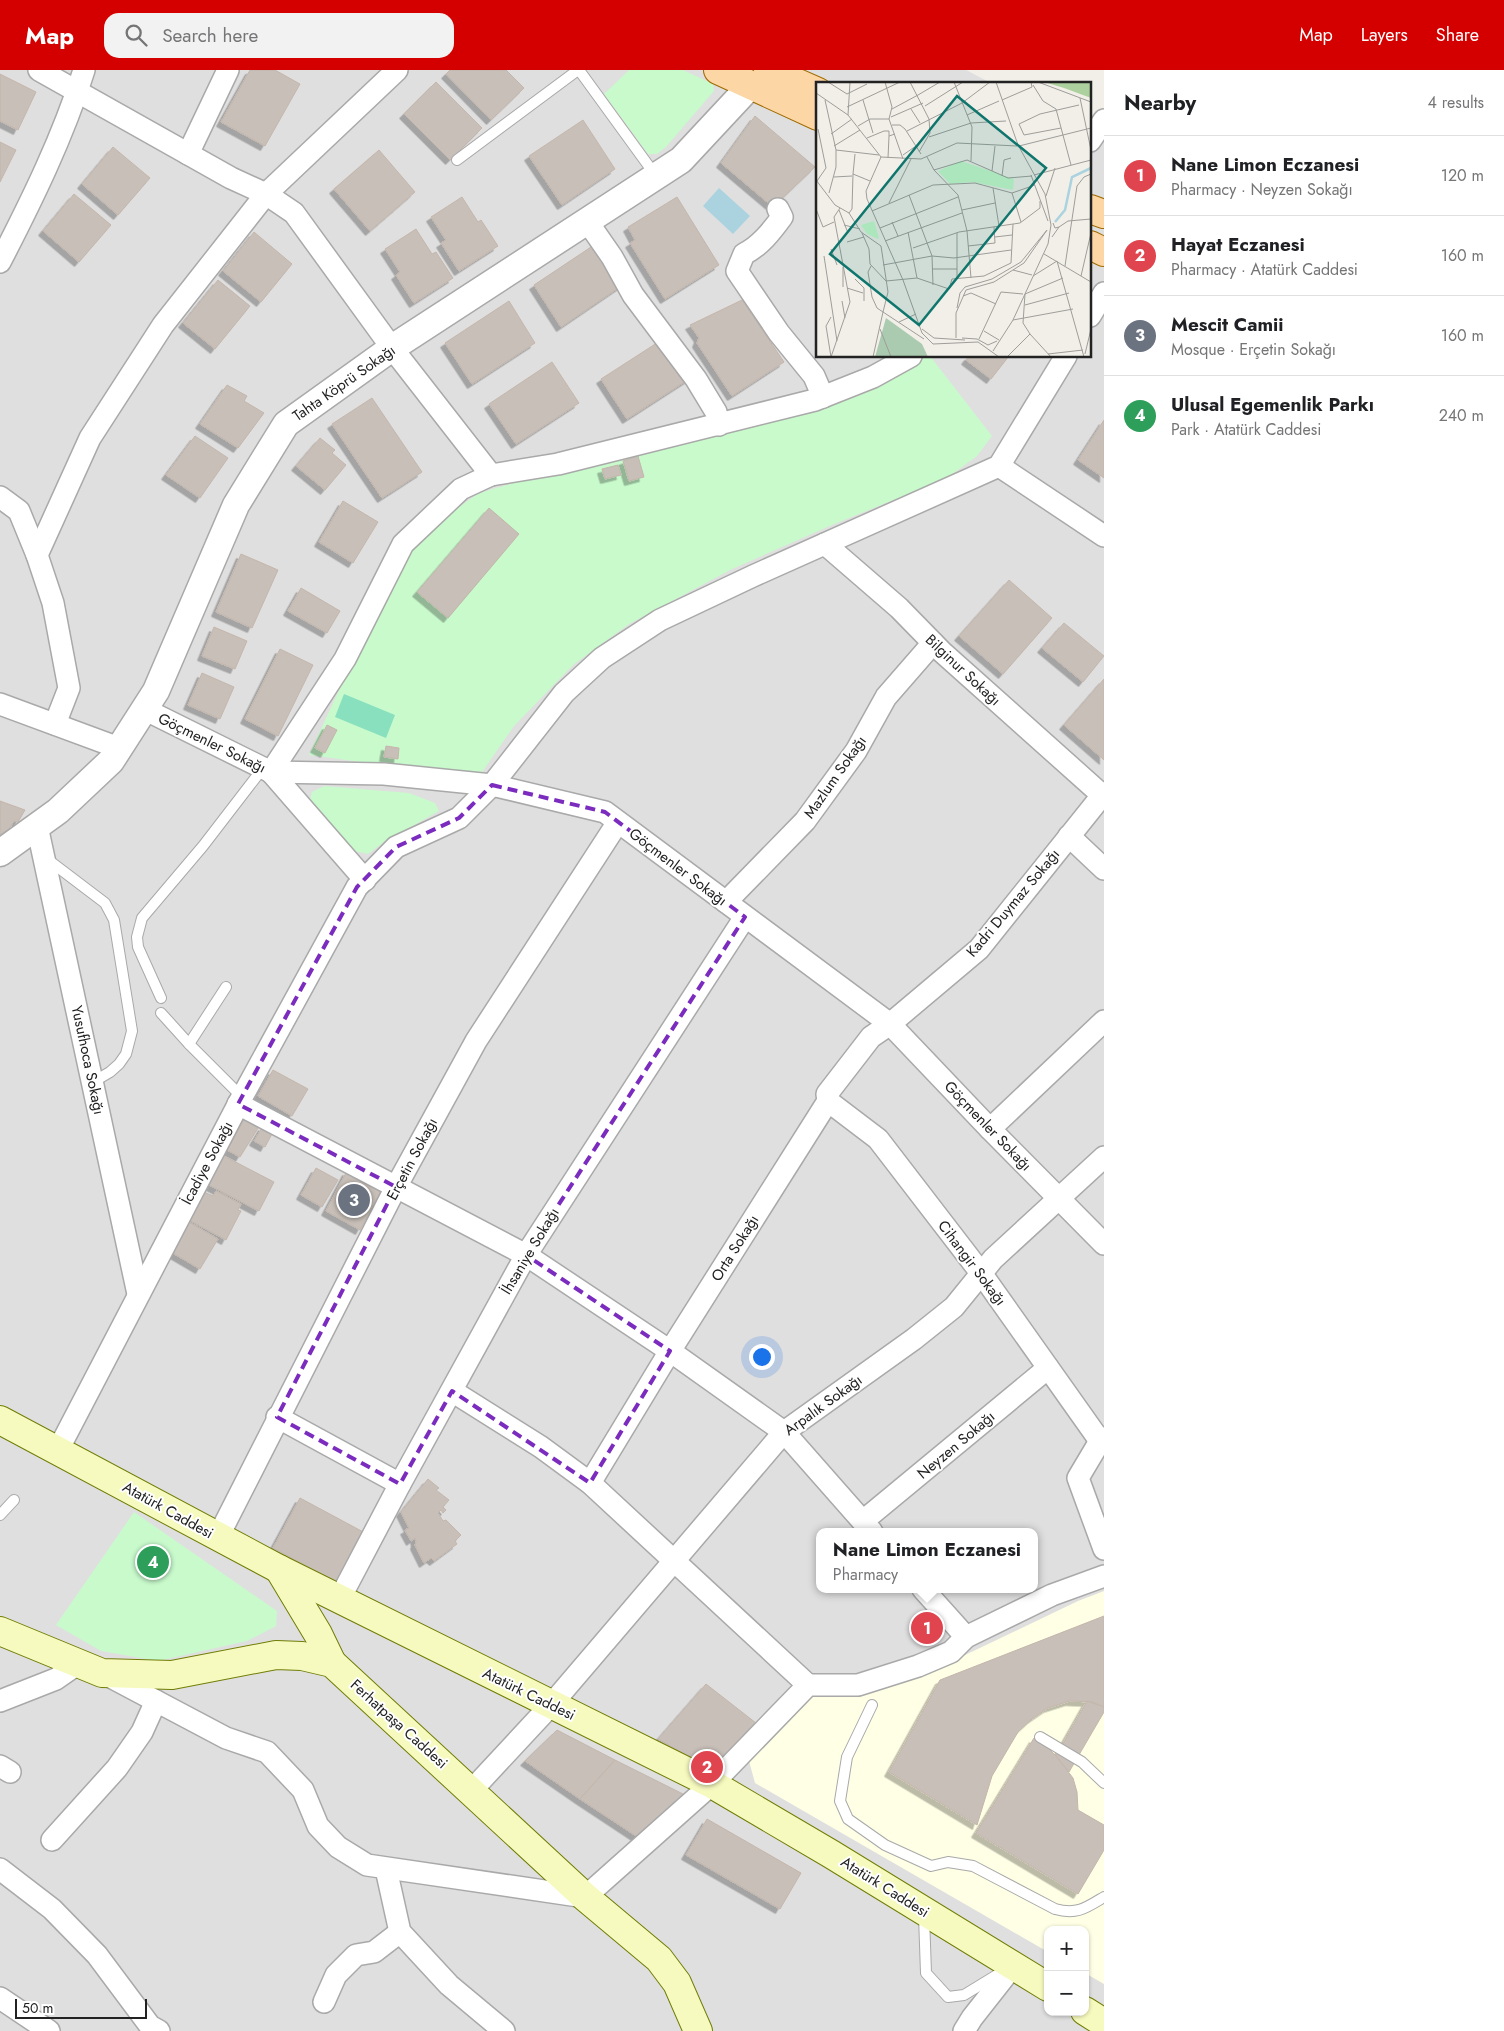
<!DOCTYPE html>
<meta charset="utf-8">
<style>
:root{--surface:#fff;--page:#f2f2f2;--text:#202124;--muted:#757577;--line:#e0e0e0;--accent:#d40000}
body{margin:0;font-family:Jost,sans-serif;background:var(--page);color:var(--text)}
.controls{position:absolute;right:15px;bottom:15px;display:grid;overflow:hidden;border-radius:10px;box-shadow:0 1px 4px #0004}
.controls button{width:45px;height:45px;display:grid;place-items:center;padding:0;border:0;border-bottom:1px solid var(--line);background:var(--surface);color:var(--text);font:25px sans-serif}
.scale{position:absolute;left:15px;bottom:12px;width:132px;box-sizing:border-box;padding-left:5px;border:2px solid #222;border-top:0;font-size:14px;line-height:18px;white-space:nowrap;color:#222;-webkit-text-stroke:4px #fff;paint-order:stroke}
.you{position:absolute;left:761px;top:1286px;width:18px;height:18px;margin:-12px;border:4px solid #fff;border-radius:50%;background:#1a73e8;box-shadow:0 0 0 8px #1a73e833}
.badge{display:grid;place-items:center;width:32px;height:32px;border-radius:50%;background:var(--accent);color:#fff;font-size:16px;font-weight:700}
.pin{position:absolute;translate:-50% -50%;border:2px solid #fff;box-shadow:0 1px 5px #0006}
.popup{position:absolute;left:816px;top:1458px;width:222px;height:65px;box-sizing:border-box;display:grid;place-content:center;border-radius:10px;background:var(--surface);filter:drop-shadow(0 1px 4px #0005);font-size:16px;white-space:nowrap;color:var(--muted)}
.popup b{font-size:19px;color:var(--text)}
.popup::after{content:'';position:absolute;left:50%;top:100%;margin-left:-10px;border:10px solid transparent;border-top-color:var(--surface)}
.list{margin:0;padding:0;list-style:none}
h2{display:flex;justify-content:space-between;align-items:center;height:65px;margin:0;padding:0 20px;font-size:21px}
h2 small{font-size:16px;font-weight:400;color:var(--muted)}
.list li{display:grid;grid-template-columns:32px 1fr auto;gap:15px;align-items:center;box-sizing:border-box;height:80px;padding:0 20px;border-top:1px solid var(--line)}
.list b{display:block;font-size:19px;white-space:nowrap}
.list p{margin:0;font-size:16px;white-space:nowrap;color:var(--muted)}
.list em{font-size:16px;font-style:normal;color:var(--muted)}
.icon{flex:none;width:28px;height:28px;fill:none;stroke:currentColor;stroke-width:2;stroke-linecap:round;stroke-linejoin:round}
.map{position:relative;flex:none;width:1104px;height:1961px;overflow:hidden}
header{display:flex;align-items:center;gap:30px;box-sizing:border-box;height:70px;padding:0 25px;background:var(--accent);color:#fff}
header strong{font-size:24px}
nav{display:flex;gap:28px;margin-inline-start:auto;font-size:18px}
.search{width:350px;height:45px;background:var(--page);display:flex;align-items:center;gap:12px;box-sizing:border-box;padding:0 18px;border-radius:15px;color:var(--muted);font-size:19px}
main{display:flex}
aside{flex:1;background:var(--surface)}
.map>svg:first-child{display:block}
</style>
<header>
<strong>Map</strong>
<div class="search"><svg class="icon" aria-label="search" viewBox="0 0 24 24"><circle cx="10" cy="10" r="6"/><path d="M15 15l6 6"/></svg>Search here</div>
<nav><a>Map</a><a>Layers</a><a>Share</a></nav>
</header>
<main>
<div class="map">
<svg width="1104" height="1961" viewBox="0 0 1104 1961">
<defs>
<filter id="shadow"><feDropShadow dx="-4.5" dy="4.5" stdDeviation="0" flood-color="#0004"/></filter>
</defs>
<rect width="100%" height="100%" fill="#f2efe9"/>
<path fill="#e0dfdf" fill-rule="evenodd" d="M0,0h966l27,14h-175v272h272v-223l14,7v1891h-1104zM820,1462h214v57h-214zM1048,1860h37v82h-37z"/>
<path fill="#ffffe5" d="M1104,1521v393l-19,-11v-43h-37v22l-293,-169 -9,-33 62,-58 132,-25 138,-66z"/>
<g fill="#c8facc">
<path d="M629,0h54l30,14 1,7 -48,56 -9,7h-9l-44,-60z"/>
<path d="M922,286h8l62,80 -15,20 -30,22 -115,47 -100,44 -103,55 -56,41 -59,61 -36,52 -169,-23 31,-67 79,-153 60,-42 407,-118z"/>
<path d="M324,716l85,7 26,10 4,8 -55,31 -16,12 -19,-4 -34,-37 -5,-13 2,-8z"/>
<path d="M134,1442l143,99 -1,15 -29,15 -89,20 -57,-10 -45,-26z"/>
</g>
<path fill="#88e0be" d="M344,624l51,21 -9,23 -51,-21z"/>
<path fill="#aad3df" d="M719,118l31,28 -17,18 -30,-28z"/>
<g fill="#c7bfb8" stroke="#c4b6ab" filter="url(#shadow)">
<path d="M250,0h25l25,14 -35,62 -44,-24z"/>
<path d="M450,0h56l18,18 -33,32 -45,-46z"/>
<path d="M0,4l36,18 -18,38 -18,-9z"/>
<path d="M436,12l46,46 -32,32 -46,-46z"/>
<path d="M755,46l60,51 -42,40 -52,-44z"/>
<path d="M583,50l32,49 -53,36 -33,-49z"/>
<path d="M0,72l16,8 -16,32z"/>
<path d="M113,77l37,31 -32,37 -36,-31z"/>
<path d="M379,80l36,42 -45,39 -36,-42z"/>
<path d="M74,124l37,31 -32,37 -36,-31z"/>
<path d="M462,127l16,25 3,-2 17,26 -39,25 -18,-28 5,-3 -15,-23z"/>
<path d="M677,127l42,68 -54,34 -35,-56 5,-3 -7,-13z"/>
<path d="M416,159l16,25 4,-2 17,26 -39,25 -18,-28 4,-3 -15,-23z"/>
<path d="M254,162l38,32 -31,38 -38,-31z"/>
<path d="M597,173l27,41 -63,43 -27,-42z"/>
<path d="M218,210l32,26 -35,43 -32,-26z"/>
<path d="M742,230l42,62 -52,34 -35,-53 2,-5 -9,-13z"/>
<path d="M509,231l26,42 -63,41 -27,-41z"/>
<path d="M663,269l26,40 -62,40 -26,-40z"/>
<path d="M969,286h40l-18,23 -25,-19z"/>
<path d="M552,292l27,41 -63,41 -27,-40z"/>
<path d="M227,315l20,11 -3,5 20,12 -26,35 -38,-24z"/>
<path d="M372,328l50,74 -40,26 -50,-74z"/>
<path d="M1104,350v58l-26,-18z"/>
<path d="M195,366l33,22 -28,40 -34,-23z"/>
<path d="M320,368l15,12 -3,3 14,12 -21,25 -29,-24z"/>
<path d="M638,386l6,21 -15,4 -6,-20z"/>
<path d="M618,395l3,10 -16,4 -3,-10z"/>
<path d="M343,431l35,21 -25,41 -34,-21z"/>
<path d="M489,438l30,26 -71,84 -31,-26z"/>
<path d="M241,484l37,16 -26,58 -36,-16z"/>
<path d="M1009,510l43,38 -49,56 -44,-38z"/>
<path d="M301,518l39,23 -13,22 -39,-22z"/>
<path d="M1064,553l40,33 -21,26 -41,-34z"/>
<path d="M214,557l33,14 -12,28 -33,-13z"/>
<path d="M280,579l33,16 -35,71 -33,-17z"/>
<path d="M202,603l32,14 -14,32 -32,-14z"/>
<path d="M1104,609v81l-40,-35z"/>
<path d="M327,655l10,5 -12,23 -10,-5z"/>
<path d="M386,676l13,2 -1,11 -14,-2z"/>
<path d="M0,731l25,9 -7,12 -4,-1 -5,8 -9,6z"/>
<path d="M273,1000l35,19 -16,27 -34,-20z"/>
<path d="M246,1046l14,9 -20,32 -13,-7z"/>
<path d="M263,1056l10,6 -8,15 -11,-6z"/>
<path d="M222,1085l52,27 -15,29 -52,-27z"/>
<path d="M316,1098l22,12 -16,27 -21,-12z"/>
<path d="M347,1101l35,18 -22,41 -34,-19z"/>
<path d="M216,1121l25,13 -3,6 3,1 -15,29 -37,-20 15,-28 9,4z"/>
<path d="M189,1152l29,17 -18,30 -29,-17z"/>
<path d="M428,1409l11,9 -3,2 13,10 -6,7 3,3 -3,3 -2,-3 -3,3 5,8 3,-1 15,15 -6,6 2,3 -23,17 -3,-3 -7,5 -9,-18 1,-3 -1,-4 -4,3 -6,-11 4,-2 -8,-16z"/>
<path d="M300,1428l67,36 -27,50 -67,-36z"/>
<path d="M1104,1546v91l-12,-5 -22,-1 -22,7 -16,11 -14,13 -26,44 -15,49 -88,-53 51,-92z"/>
<path d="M706,1614l50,39 -43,47 -55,-31z"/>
<path d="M1087,1631l17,6v5l-35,60 -13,-16z"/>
<path d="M557,1660l58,30 -35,39 -55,-38z"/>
<path d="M1034,1668l12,8 10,10 17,22 4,14 1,18 26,15v25l-26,44 -102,-61z"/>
<path d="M615,1690l70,35 -46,43 -59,-39z"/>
<path d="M707,1749l94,54 -21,36 -94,-54z"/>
</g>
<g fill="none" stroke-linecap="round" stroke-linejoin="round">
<g stroke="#a9a9a9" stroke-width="12">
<g id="service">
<path d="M579,0l77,106"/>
<path d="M457,90l121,-90"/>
<path d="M47,789l58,44 9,17 18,111 -6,23 -7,10 -9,8 -17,10"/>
<path d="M161,928l-23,-51 -1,-10 5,-19 61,-72 60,-78"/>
<path d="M161,943l28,31 53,53"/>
<path d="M189,974l37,-57"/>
<path d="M0,1445l14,-15"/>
<path d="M872,1635l-25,52 -7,44 8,18 37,26 46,21 17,-4 25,4 82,43c22,6 31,-1 49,-12"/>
<path d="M1040,1667l42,25 22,21"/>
<path d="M924,1846l2,57 22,24 16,-2 36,-22"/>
</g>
</g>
<g stroke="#a9a9a9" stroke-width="24">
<g id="minor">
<path d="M39,0l192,108 35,16 28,19 98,135 99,127"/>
<path d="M1090,71l14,-21"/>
<path d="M188,84l40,-84"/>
<path d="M778,139l4,8c-11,15 -22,29 -38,37l-7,17 42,62 35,43 9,21"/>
<path d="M587,151l25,36 21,38 63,84 20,33 3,13"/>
<path d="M0,192c32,-62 63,-125 84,-192"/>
<path d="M1090,246l14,-23"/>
<path d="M999,396l105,70"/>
<path d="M0,427l19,14 18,44 16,48 16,85 -14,36"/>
<path d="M825,474l74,64 43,44 160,143"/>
<path d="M37,485l53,-117 73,-113 103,-131 131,-124"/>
<path d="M0,634l119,44"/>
<path d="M144,639l127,63 113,2 108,11 113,27 285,212 100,105 114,115"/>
<path d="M271,702l74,-113 58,-115 58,-55 30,-14 67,-11 257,-64 58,-23 38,-21"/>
<path d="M271,702l94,108"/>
<path d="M37,756l101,468"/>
<path d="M1069,766l35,33"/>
<path d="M726,832l79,-81 51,-70 30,-54 47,-54"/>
<path d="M828,1031l50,38 103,134 119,168"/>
<path d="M238,1034l288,151 144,96 114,81 88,100"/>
<path d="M990,1059l114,-108"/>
<path d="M452,1321l89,56 49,36 218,202"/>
<path d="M277,1347l123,67"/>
<path d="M1104,1368l-4,3 -22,37 26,71"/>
<path d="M58,1380l184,-353 115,-210 39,-40 63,-29 33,-33 72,-92 38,-35 58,-38 93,-44 246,-110 67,-110"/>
<path d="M590,1413l80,-132 158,-250 -1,-7 44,-57 19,-13 89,-75 125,-156"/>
<path d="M863,1451l185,-153"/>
<path d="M218,1467l178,-350 80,-146 142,-219"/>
<path d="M923,1519l43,48"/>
<path d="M339,1530l61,-116 126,-229 219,-338"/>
<path d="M105,1604l121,64 41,14 36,38 15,36 20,21 29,18 218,32 127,-113 96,-99h50l60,-19 33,-14 15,-15 86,-42 52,-19"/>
<path d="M0,1631l56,-22 23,-16"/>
<path d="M0,1696l10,6"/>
<path d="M471,1721l80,-86 233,-273 130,-93 40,-32 39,-48 111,-102"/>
<path d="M52,1770l65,-72 25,-36 14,-31"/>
<path d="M0,1799l52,40 45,46 53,71 9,5"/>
<path d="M386,1799l14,63 49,53 55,46"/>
<path d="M0,1928l49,33"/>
<path d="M324,1932l12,-27 20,-20 18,-3 26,-20"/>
<path d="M964,1961l8,-13 41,-52"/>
</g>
</g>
<g stroke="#a9a9a9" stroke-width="29">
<path id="tertiary" d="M0,783l58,-42 53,-50 45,-70 80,-186 50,-81 106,-76 289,-188 69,-74"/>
</g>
<g stroke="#707d05" stroke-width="30">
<g id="secondary">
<path d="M0,1350l279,149 433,215 119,70 217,133"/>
<path d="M279,1499l39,65 14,29"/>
<path d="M0,1561l102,42 70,2 104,-20 26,1 30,7 253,234 74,62 18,24 21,48"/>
<path d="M1085,1941l19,12"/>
</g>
</g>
<g stroke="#a06b00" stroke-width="30">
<g id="primary">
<path d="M718,0l100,46"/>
<path d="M768,0l50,22"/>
<path d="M1090,139l14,5"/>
<path d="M1090,175l14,7"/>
</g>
</g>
<use href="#service" stroke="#fff" stroke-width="10"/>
<use href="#minor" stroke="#fff" stroke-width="21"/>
<use href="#tertiary" stroke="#fff" stroke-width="26"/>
<use href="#secondary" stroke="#f7fabf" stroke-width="28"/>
<use href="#primary" stroke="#fcd6a4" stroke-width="28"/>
</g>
<path fill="none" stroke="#7b2cbf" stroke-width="4" stroke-dasharray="10 6" stroke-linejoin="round" d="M492,715l113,27 140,105 -219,338 144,96 -80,132 -138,-92 -52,93 -123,-67 119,-230 -158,-83 119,-217 39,-40 63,-29z"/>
<g text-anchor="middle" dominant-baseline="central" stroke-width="4" stroke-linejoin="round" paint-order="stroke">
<g font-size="15" fill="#222" stroke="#fff">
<text transform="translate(344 313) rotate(-35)">Tahta Köprü Sokağı</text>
<text transform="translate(963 600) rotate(43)">Bilginur Sokağı</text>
<text transform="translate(212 673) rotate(26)">Göçmenler Sokağı</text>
<text transform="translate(835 707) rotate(-55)">Mazlum Sokağı</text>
<text transform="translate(678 797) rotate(37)">Göçmenler Sokağı</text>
<text transform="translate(1013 833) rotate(-50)">Kadri Duymaz Sokağı</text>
<text transform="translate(88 990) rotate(78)">Yusufhoca Sokağı</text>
<text transform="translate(988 1056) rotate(46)">Göçmenler Sokağı</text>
<text transform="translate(412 1089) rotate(-62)">Erçetin Sokağı</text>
<text transform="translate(207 1093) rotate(-62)">İcadiye Sokağı</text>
<text transform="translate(735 1178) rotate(-58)">Orta Sokağı</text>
<text transform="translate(530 1181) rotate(-59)">İhsaniye Sokağı</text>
<text transform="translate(972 1193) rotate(53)">Cihangir Sokağı</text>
<text transform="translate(823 1335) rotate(-36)">Arpalık Sokağı</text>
<text transform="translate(956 1375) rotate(-40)">Neyzen Sokağı</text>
<text transform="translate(168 1440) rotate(29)">Atatürk Caddesi</text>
<text transform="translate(529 1624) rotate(26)">Atatürk Caddesi</text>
<text transform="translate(399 1654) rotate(42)">Ferhatpaşa Caddesi</text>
<text transform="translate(885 1817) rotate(32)">Atatürk Caddesi</text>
</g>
</g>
<g transform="translate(816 12)">
<rect width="275" height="275" fill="#f2efe9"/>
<path d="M228,0h47v16l-27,-10z" fill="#add19e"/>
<path d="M70,236l36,26 6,13h-53z" fill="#aacbaf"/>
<path d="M145,79l53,18 -1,11 -41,-8 -22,2 -12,-13zM58,139l5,17 -1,1 -11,-5 -6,-9z" fill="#c8facc"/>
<path fill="none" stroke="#aad3df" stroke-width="2.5" d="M239,140l10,-12 7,-33 19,-9"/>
<path fill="none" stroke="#9f9d99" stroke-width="1" d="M12,0l19,12 20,-10M34,0l-2,33 33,42 -15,34 1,8 36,81 19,53 11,11 45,-2 21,15M69,0l7,25 -3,12 14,40M94,0l19,37 1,14 -11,19M138,0l18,45 -1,34M222,0l53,20M217,3l10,16 13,8 15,56M0,11l32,22M102,13l22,-13M264,16l11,52M9,18l11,50v17l-7,26M47,18l10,33M186,18l30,-13 -1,-5M109,24l38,-24M31,25l53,-25M76,27l26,-14M95,27l9,14M151,33l32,-14M75,35l32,-14M76,43h8l5,4 16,25M42,44l12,-7h19M245,46l-37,7 -5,-11 21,-10 39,-9M91,49l55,-28 28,-21M15,52l21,-15M113,55l42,-14 35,-2M51,56l17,-7h5v5M18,64l26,-16M203,64l72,-18M20,68l43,5M87,73l13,-9M65,75l40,2 36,-16 60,3M111,75l7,13 24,25 9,36 4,47M72,76l1,-22 6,-2M118,88l33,-10 41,18 24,-2M176,89l3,-25M37,92l2,-20M215,93l17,46M218,93l57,-15M186,94l2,-16 7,-2M18,95l18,-1M0,98l19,25 14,8 12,19 20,14 7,46 -5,20 41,27M1,99l9,-13 -8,-39M177,106l6,38M196,111l9,29M93,113l23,61 1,29M230,114l9,-28M73,121l22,-44M0,127l7,18 11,-5M23,128l9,23M146,128l33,-7M56,129l61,-26 42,-2 37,10 23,-8M33,131l3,-4 1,-35 17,7M76,140l6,14M28,143l16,4M243,145l9,-6 23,-2M64,146l78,-31M92,150l9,46M46,151l7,16 1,15 16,17 31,-3 32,11 3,-10 32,-3 27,-13 2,-39M179,155l17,-2M236,155l7,-10 -4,1 -2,-5M69,159l77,-28M31,160l17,-5M152,164l27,-3 -1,-16M97,166l46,-16 61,-9 20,-15v-7M15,167l6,16M228,172l47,28M8,174l13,85M67,183l49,-9 22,2 57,-8M55,184l-3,6 4,25 5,11 6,4M249,184l12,-80 7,-9 7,-3M27,185v20M116,187h25M197,188l19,5M217,194l24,-15 27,96M265,194l10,-43M141,196v-45M39,197l9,9v13M31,206l16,5M147,214l8,-3 25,11M26,219l3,17M209,223l44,-12M15,235l-5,9 5,31M197,238l60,-11M83,240l17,-8M64,247l11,28M106,247l12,9 31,2M168,249l15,9M214,252l-7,-11 2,-29 38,-16M140,256v-25l10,-23 28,-8 30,-19 23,-33 -26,32 -29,17 -27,8 -5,6 -3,15M146,256l15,1 11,6 9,-4M163,257l22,-47 22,2M177,269l20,-31 35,-76 3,-19 -6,-31 -27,-49 -22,-63M232,272l35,-4M269,272l6,-25M15,275l19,-55 -16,-85 6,-9M57,275l10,-45M191,275l23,-23 21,23"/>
<path fill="#0f766e" fill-opacity="0.15" stroke="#0f766e" stroke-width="2.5" d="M141,14l89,72 -127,157 -89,-71z"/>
<rect width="275" height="275" fill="none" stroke="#222" stroke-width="2.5"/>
</g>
</svg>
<div class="controls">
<button>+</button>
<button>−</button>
</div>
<div class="scale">50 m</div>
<div class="you"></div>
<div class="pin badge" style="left:927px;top:1558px;background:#e0444e">1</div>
<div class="popup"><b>Nane Limon Eczanesi</b>Pharmacy</div>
<div class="pin badge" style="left:707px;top:1697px;background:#e0444e">2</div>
<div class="pin badge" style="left:354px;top:1130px;background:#6b7280">3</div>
<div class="pin badge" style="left:153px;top:1492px;background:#2e9e5b">4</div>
</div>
<aside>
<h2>Nearby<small>4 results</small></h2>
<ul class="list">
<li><span class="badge" style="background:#e0444e">1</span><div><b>Nane Limon Eczanesi</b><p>Pharmacy · Neyzen Sokağı</p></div><em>120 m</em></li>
<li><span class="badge" style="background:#e0444e">2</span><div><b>Hayat Eczanesi</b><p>Pharmacy · Atatürk Caddesi</p></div><em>160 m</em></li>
<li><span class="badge" style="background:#6b7280">3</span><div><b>Mescit Camii</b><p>Mosque · Erçetin Sokağı</p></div><em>160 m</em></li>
<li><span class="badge" style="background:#2e9e5b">4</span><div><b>Ulusal Egemenlik Parkı</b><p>Park · Atatürk Caddesi</p></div><em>240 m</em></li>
</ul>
</aside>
</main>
